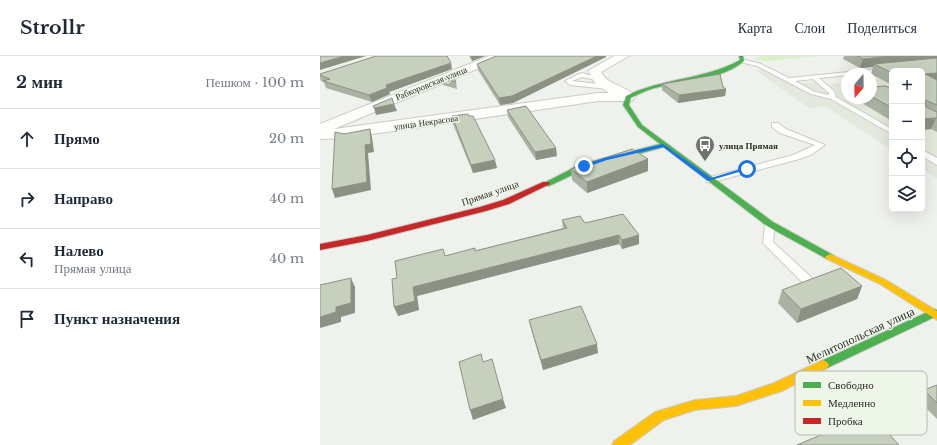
<!DOCTYPE html>
<html lang="ru">
<meta charset="utf-8">
<style>
:root{--surface:#fff;--page:#f6f6f7;--text:#1f2937;--muted:#747a83;--line:#e0e1e3}
body{margin:0;font-family:"Libre Baskerville",serif;background:var(--page);color:var(--text)}
.controls{position:absolute;right:12px;top:12px;display:grid;overflow:hidden;border-radius:6px;box-shadow:0 4px 16px #0002}
.controls button{width:36px;height:36px;display:grid;place-items:center;padding:0;border:0;border-bottom:1px solid var(--line);background:var(--surface);color:var(--text);font:20px sans-serif}
.compass{position:absolute;left:521px;top:12px;width:36px;height:36px;border-radius:50%;background:var(--surface);box-shadow:0 4px 16px #0002;rotate:200deg}
.stop{position:absolute;width:12px;height:12px;margin:-9px;border:3px solid #1a73e8;border-radius:50%;background:#fff}
.stop.end{background:#1a73e8;border-color:#fff;box-shadow:0 1px 4px #0008}
.list{margin:0;padding:0;list-style:none}
h2{display:flex;justify-content:space-between;align-items:center;height:52px;margin:0;padding:0 16px;font-size:17px}
h2 small{font-size:13px;font-weight:400;color:var(--muted)}
.list li{display:grid;grid-template-columns:26px 1fr auto;gap:12px;align-items:center;box-sizing:border-box;height:60px;padding:0 16px;border-top:1px solid var(--line)}
.list b{display:block;font-size:15px;white-space:nowrap}
.list p{margin:0;font-size:13px;white-space:nowrap;color:var(--muted)}
.list em{font-size:13px;font-style:normal;color:var(--muted)}
.icon{flex:none;width:22px;height:22px;fill:none;stroke:currentColor;stroke-width:2;stroke-linecap:round;stroke-linejoin:round}
.map{position:relative;flex:none;width:617px;height:389px;overflow:hidden}
header{display:flex;align-items:center;gap:24px;box-sizing:border-box;height:56px;padding:0 20px;background:var(--surface);border-bottom:1px solid var(--line)}
header strong{font-size:19px}
nav{display:flex;gap:22px;margin-inline-start:auto;font-size:14px}
main{display:flex}
aside{flex:1;background:var(--surface)}
.map>svg:first-child{display:block}
</style>
<header>
<strong>Strollr</strong>
<nav><a>Карта</a><a>Слои</a><a>Поделиться</a></nav>
</header>
<main>
<aside>
<h2>2 мин<small>Пешком · 100 m</small></h2>
<ul class="list">
<li><svg class="icon" aria-label="ahead" viewBox="0 0 24 24"><path d="M12 20V5M6 11l6-6 6 6"/></svg><div><b>Прямо</b></div><em>20 m</em></li>
<li><svg class="icon" aria-label="right" viewBox="0 0 24 24"><path d="M7 20v-9h11M14 6l5 5-5 5"/></svg><div><b>Направо</b></div><em>40 m</em></li>
<li><svg class="icon" aria-label="left" viewBox="0 0 24 24"><path d="M17 20v-9H6M10 6l-5 5 5 5"/></svg><div><b>Налево</b><p>Прямая улица</p></div><em>40 m</em></li>
<li><svg class="icon" aria-label="arrive" viewBox="0 0 24 24"><path d="M6 21V4h12l-3 4 3 4H6"/></svg><div><b>Пункт назначения</b></div></li>
</ul>
</aside>
<div class="map">
<svg width="617" height="389" viewBox="0 0 617 389">
<rect width="100%" height="100%" fill="#eff2ec"/>
<g fill="#e3eadd">
<path d="M450,12l29,16 20,-3 6,4 22,-3v16h24v-18l21,-2v72l-68,-44 -15,2 -54,-38z"/>
<path d="M617,17v106l-15,-10v-94z"/>
</g>
<path fill="#dbefc9" d="M441,0h59l-54,5 -10,-1v-2z"/>
<g fill="none" stroke-linecap="round" stroke-linejoin="round">
<g stroke="#caccc7" stroke-width="2">
<g id="lane">
<path d="M422,3l19,5 28,14 100,-10 1,1 -3,2 -68,7 15,13 2,6 56,32v5l-61,-35 -20,-5 -54,-28 -17,-4v-2zM493,23l16,14v2l-14,-3 -20,-11z"/>
<path d="M261,17l18,5 -3,2 -14,-3 -10,4 35,4 3,2 -3,2 -37,-4 -5,-4z"/>
<path d="M551,28l21,10v5l-21,-10z"/>
<path d="M452,67h6l8,6 39,16 -14,10 -12,4 -86,23h-6v-4l86,-23 22,-10 -35,-12 -8,-6z"/>
<path d="M602,94l15,8v7l-15,-9z"/>
<path d="M450,165l5,3 -2,18 37,34 2,3 -2,3h-8l-39,-39 2,-19z"/>
</g>
</g>
<g stroke="#caccc7" stroke-width="2">
<path id="street" d="M169,0h16l-2,2 -169,71 264,-36h11l-14,-10 -7,-12 26,-15h15l-28,16c7,14 26,13 34,25l-2,3 -5,1h-30l-253,37 -25,1v-15z"/>
</g>
<g stroke="#caccc7" stroke-width="2">
<g id="fast">
<path d="M419,0h4l1,5c-22,19 -57,19 -85,26 -10,2 -19,6 -28,11l-2,7 13,20 131,97 60,33 2,2 -2,2h-6l-60,-33 -103,-79 -77,21 -38,18h-6l-1,-2 39,-20 79,-20 -22,-17 -15,-22 3,-9c36,-18 78,-16 114,-36z"/>
<path d="M614,253l3,1v6l-110,52 -4,2 -4,-2 -2,-3 2,-3z"/>
</g>
</g>
<g stroke="#caccc7" stroke-width="2">
<g id="slow">
<path d="M510,198l56,26 51,31v9l-57,-36 -53,-25 -2,-2z"/>
<path d="M503,304l4,2 2,3 -2,3 -45,23 -46,15 -41,4 -31,10 -34,25h-18l2,-4 41,-29 40,-12 41,-4 38,-13z"/>
</g>
</g>
<g stroke="#caccc7" stroke-width="2">
<path id="jam" d="M223,126h6l1,2 -41,20 -23,7 -119,30 -47,9v-6l47,-9 113,-28 23,-7z"/>
</g>
<use href="#lane" fill="#fdfdfc" fill-rule="evenodd"/>
<use href="#street" fill="#fdfdfc" fill-rule="evenodd"/>
<use href="#fast" fill="#4caf50" fill-rule="evenodd"/>
<use href="#slow" fill="#ffc107" fill-rule="evenodd"/>
<use href="#jam" fill="#c62828" fill-rule="evenodd"/>
</g>
<g fill="#aab3a3">
<path d="M149,0h16l-13,5z"/>
<path d="M524,0h93v76l-6,-3 -9,1v-59h-30v14l-21,-11 2,-7 -13,1 -17,-9z"/>
<path d="M286,1l-93,46 -13,2 -22,-35 -1,-6z"/>
<path d="M132,13l-63,23 1,2 -18,8 -46,-14 -2,-6 -3,-1 -1,-3v-4z"/>
<path d="M122,22l14,4 1,7 -14,-4z"/>
<path d="M342,28l64,5 -1,7 -47,7 -16,-13z"/>
<path d="M551,31l21,1v33l-37,-22 1,-1h15z"/>
<path d="M187,54l50,46 -21,4 -28,-43z"/>
<path d="M132,60h17l28,52 -24,5 -20,-49z"/>
<path d="M328,103v12l-61,22 -15,-13 -1,-11z"/>
<path d="M242,164l23,3 54,12v9l-17,5 -3,-5 -202,52 2,14 -21,6 -1,-38 48,-22 30,-5 88,-23z"/>
<path d="M542,230l-5,13 -60,24 -19,-20 4,-13z"/>
<path d="M209,264l69,33 -55,17 -12,-41z"/>
<path d="M617,329v34l-19,-19 6,-10z"/>
<path d="M510,330l32,6 -3,5 -19,7 -12,-13z"/>
</g>
<g fill="#8b9284">
<path d="M24,0h22l-46,14v-7z"/>
<path d="M151,0h14l-13,5z"/>
<path d="M277,0h9v1l-93,46 -13,2 -1,-7z"/>
<path d="M571,0h46v4l-63,4 -1,3 -13,1 3,-9z"/>
<path d="M131,7l1,6 -63,23 1,2 -18,8 -3,-7 17,-10z"/>
<path d="M617,17v10l-12,-9z"/>
<path d="M406,33l-1,7 -47,7 1,-8z"/>
<path d="M74,48l3,7 -21,4 -2,-7z"/>
<path d="M616,62l-5,11 -9,1v-11z"/>
<path d="M50,73l2,8 2,15 -6,1 3,37 -36,8 -3,-9z"/>
<path d="M236,92l1,8 -21,4 -1,-8z"/>
<path d="M328,103v12l-61,22v-11z"/>
<path d="M175,104l2,8 -24,5 -2,-8z"/>
<path d="M299,179v9l-202,52 2,14 -21,6 -4,-9 19,-20z"/>
<path d="M319,179v9l-17,5v-9z"/>
<path d="M31,222l4,9v26l-14,4v5l-21,6v-11z"/>
<path d="M542,230l-5,13 -60,24 4,-14z"/>
<path d="M277,288l1,9 -55,17 -2,-10z"/>
<path d="M542,336l-3,5 -19,7 2,-5z"/>
<path d="M183,343l3,9 -33,12 -3,-10z"/>
</g>
<g fill="#c6d0bd" stroke="#8b9284">
<path d="M0,0h24l-24,7z"/>
<path d="M56,0h71l4,7 -65,22 1,3 -18,7 -46,-14 7,-2 -10,-4v-1z"/>
<path d="M176,0h101l-85,40 -13,2 -22,-34z"/>
<path d="M537,0h34l-28,3z"/>
<path d="M617,2v15l-12,1 12,6v25l-12,-5 1,7 11,5v6h-1l-14,1v-48h-30v2l-18,-9z"/>
<path d="M132,18l4,8 -14,-4z"/>
<path d="M400,18l3,13 3,2 -47,6 -17,-11z"/>
<path d="M565,30l7,2v20l-21,-12v-9z"/>
<path d="M72,42l2,6 -20,4 -1,-2z"/>
<path d="M206,50l30,42 -21,4 -28,-42z"/>
<path d="M148,58l1,2h4l22,44 -24,5 -19,-49z"/>
<path d="M50,73l1,15 -6,1 2,37 -35,7 3,-57 9,2z"/>
<path d="M312,93l16,10 -61,23 -16,-13z"/>
<path d="M303,158l16,21 -17,5 -3,-5 -206,52 2,14 -21,6 -2,-28 5,-1 -2,-17 48,-12 2,7 30,-8v3l92,-23 -5,-8 18,-4 5,7z"/>
<path d="M521,212l21,18 -61,23 -19,-19z"/>
<path d="M31,222v25l-15,4v5l-16,5v-32z"/>
<path d="M261,250l16,38 -56,16 -12,-40z"/>
<path d="M161,298l2,8 9,-3 11,40 -33,11 -11,-48z"/>
<path d="M617,329v18l-13,-13z"/>
<path d="M551,358l28,31h-102z"/>
</g>
<path fill="#1a73e8" d="M343,88l48,34 36,-11 2,2 -41,12 -45,-34 -56,13 -23,8 -3,-2 23,-8z"/>
<defs>
<g id="bus-pin" transform="scale(1)"><path d="M0 17L-7.5 6A9.5 9.5 0 1 1 7.5 6Z" fill="#70736e" stroke="#eef5e9"/><path d="M-5-6H5V4H4V6H2V4H-2V6H-4V4H-5ZM-3.5-4V0h7V-4ZM-3.5 1.2v1.5H-2V1.2ZM2 1.2v1.5H3.5V1.2Z" fill="#fff"/></g>
</defs>
<g fill-rule="evenodd">
<use href="#bus-pin" x="385" y="89"/>
</g>
<g text-anchor="middle" dominant-baseline="central" stroke-width="3" stroke-linejoin="round" paint-order="stroke">
<g font-size="9" fill="#2c2f2a" stroke="#eef5e9">
<text transform="translate(111 27) rotate(-22)">Рабкоровская улица</text>
<text transform="translate(106 66) rotate(-8)">улица Некрасова</text>
</g>
<g font-size="9" font-weight="bold" fill="#2c2f2a" stroke="#eef5e9" text-anchor="start">
<text x="399" y="89">улица Прямая</text>
</g>
<g font-size="10" fill="#2c2f2a" stroke="#eef5e9">
<text transform="translate(170 137) rotate(-19)">Прямая улица</text>
</g>
<g font-size="12" fill="#2c2f2a" stroke="#eef5e9">
<text transform="translate(540 279) rotate(-25)">Мелитопольская улица</text>
</g>
</g>
<rect x="475" y="315" width="132" height="64" rx="6" fill="#eef5e9" stroke="#b4bab0" stroke-width="1"/>
<rect x="483" y="326" width="18" height="6" fill="#4caf50"/>
<rect x="483" y="344" width="18" height="6" fill="#ffc107"/>
<rect x="483" y="362" width="18" height="6" fill="#c62828"/>
<g font-size="11" fill="#2c2f2a">
<text x="508" y="333">Свободно</text>
<text x="508" y="351">Медленно</text>
<text x="508" y="369">Пробка</text>
</g>
</svg>
<div class="controls">
<button>+</button>
<button>−</button>
<button><svg class="icon" aria-label="locate" viewBox="0 0 24 24"><circle cx="12" cy="12" r="6"/><path d="M12 2v4M12 18v4M2 12h4M18 12h4"/></svg></button>
<button><svg class="icon" aria-label="layers" viewBox="0 0 24 24"><path d="M12 4l9 5-9 5-9-5zM3 14l9 5 9-5"/></svg></button>
</div>
<svg class="compass" viewBox="-18 -18 36 36"><path d="M0-13l5 13h-10z" fill="#e53935"/><path d="M0 13l5-13h-10z" fill="#747a83"/></svg>
<div class="stop" style="left:427px;top:113px"></div>
<div class="stop end" style="left:264px;top:110px"></div>
</div>
</main>
